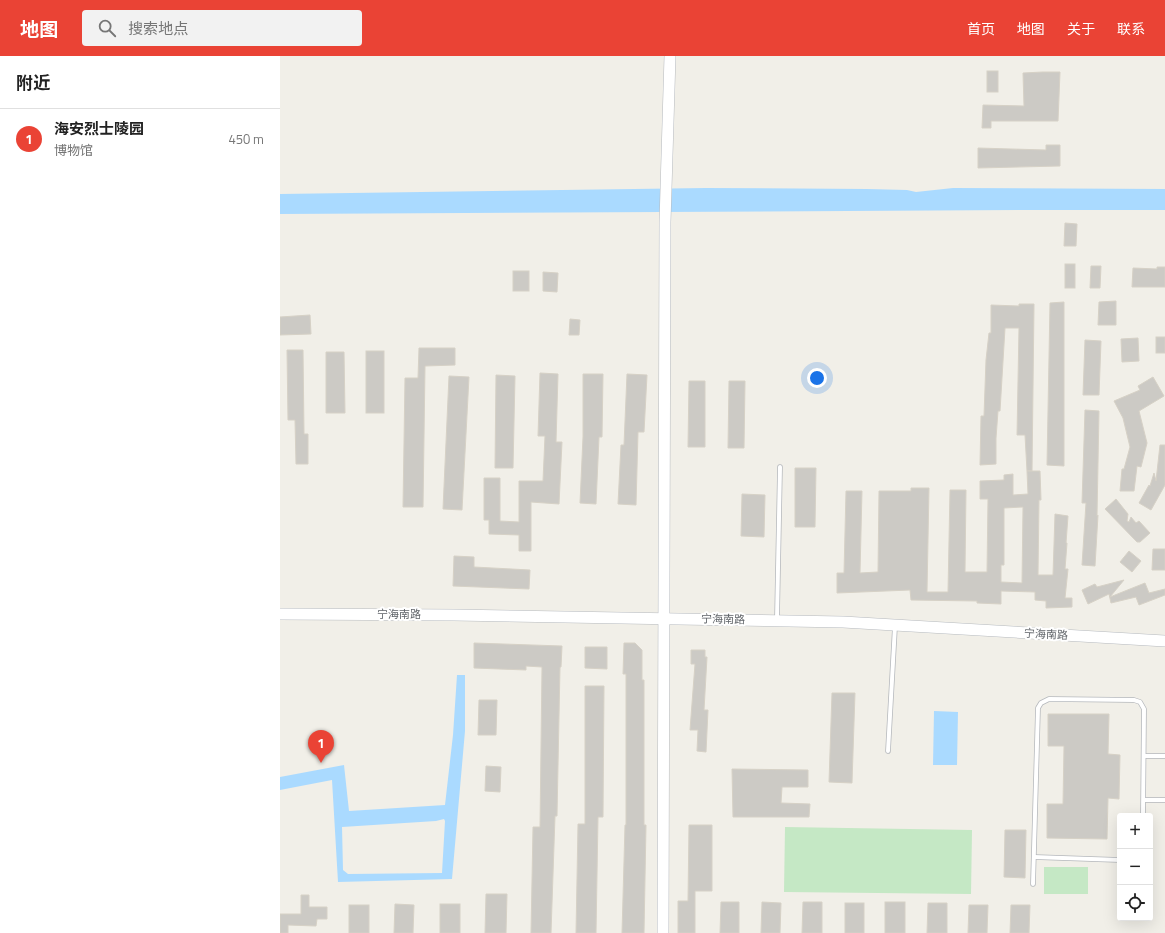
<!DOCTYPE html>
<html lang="zh">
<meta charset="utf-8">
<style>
:root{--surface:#fff;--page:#f2f2f2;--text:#222;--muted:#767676;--line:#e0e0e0;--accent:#ea4335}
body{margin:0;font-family:"Titillium Web","Noto Sans SC",sans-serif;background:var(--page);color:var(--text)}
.controls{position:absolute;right:12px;bottom:12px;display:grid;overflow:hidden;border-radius:4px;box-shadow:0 4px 16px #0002}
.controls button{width:36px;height:36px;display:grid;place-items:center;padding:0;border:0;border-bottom:1px solid var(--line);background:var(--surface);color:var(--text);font:20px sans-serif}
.you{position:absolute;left:537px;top:322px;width:14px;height:14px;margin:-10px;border:3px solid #fff;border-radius:50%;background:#1a73e8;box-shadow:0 0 0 6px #1a73e833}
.badge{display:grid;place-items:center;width:26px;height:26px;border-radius:50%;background:var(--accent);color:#fff;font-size:13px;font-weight:700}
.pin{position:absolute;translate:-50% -33px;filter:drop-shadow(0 1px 2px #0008)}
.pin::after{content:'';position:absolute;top:21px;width:14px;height:12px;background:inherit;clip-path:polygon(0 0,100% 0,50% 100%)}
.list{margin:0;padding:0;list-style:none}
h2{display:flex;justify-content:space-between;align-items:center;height:52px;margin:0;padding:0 16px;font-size:17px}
h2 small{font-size:13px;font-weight:400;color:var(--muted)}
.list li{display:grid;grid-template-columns:26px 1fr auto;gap:12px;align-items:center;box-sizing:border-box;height:60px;padding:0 16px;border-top:1px solid var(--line)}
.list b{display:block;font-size:15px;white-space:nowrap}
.list p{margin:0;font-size:13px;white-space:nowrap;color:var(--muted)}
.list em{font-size:13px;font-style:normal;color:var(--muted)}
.icon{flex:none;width:22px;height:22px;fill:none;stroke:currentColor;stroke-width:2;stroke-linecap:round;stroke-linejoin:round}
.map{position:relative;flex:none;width:885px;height:877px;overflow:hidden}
header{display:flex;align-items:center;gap:24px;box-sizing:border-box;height:56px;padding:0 20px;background:var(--accent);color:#fff}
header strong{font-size:19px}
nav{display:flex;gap:22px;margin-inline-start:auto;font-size:14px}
.search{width:280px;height:36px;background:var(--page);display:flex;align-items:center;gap:10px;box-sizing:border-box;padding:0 14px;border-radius:4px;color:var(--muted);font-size:15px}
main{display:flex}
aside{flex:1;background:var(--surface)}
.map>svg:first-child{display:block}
</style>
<header>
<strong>地图</strong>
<div class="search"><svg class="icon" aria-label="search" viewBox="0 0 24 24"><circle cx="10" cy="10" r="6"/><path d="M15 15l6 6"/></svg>搜索地点</div>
<nav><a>首页</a><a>地图</a><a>关于</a><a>联系</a></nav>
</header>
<main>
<aside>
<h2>附近<small></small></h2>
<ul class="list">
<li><span class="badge">1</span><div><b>海安烈士陵园</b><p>博物馆</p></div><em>450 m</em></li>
</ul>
</aside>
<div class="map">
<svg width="885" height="877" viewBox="0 0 885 877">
<rect width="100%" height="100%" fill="#f1efe8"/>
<g fill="#c5e8c5">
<path d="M505,771l187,3 -1,64 -187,-2z"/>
<rect x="764" y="811" width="44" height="27"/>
</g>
<g fill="#aadaff" fill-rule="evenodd">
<path d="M426,132l161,1 40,1 9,2 37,-4 212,1v21h-145l-740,4v-20z"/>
<path d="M177,619h8v56l-13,148 -114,3 -6,-102 -52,10v-13l64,-12 5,46 96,-6 8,-70zM164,763l1,2 -3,52 -94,1 -5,-4 -1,-43 94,-6z"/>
<path d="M654,655l24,1 -1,53h-24z"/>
</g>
<g fill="#cccac5" stroke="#d6d1c6" fill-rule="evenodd">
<rect x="707" y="15" width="11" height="21"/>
<path d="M763,16h17l-2,49h-67v7h-9l1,-23 41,1 -1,-33z"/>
<path d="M766,89h14v21l-82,2v-20l68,2z"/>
<path d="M785,167l12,1 -1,22h-12z"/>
<rect x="785" y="208" width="10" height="24"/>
<path d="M811,210h10l-1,22h-10z"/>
<path d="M877,211h8v20h-33l1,-19 24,1z"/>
<rect x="233" y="215" width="16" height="20"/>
<path d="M263,216l15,1 -1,19 -14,-1z"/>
<path d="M836,245v24h-18l1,-23z"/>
<path d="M784,246v164l-17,-1 3,-162z"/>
<path d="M739,248h15l-2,167h-5l-2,-36h-8l2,-107h-14l-5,83h-2l-2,27v26l-16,1 1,-49h3l2,-56 3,-27h2v-28l28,1z"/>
<path d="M30,259l1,19 -31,1v-18z"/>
<path d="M290,263l10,1 -1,15h-10z"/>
<rect x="876" y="281" width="9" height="16"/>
<path d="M858,282l1,23 -17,1 -1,-23z"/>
<path d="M805,284l16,1 -2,54h-16z"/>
<path d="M139,292h36v17l-30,1 -2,141h-20l2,-129h13z"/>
<path d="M7,294h16l1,84h4v30h-12l-1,-44h-7z"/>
<rect x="86" y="295" width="18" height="62"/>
<path d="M46,296h18l1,61h-19z"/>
<path d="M260,317l18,1 -2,68h6l-3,62 -28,-2v49h-12v-16l-30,-1v-14h-5v-42h16v43l19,1v-41h24l2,-45h-7z"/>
<path d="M303,318h20l-1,63h-3l-3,67 -16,-1 3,-66z"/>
<path d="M347,318l20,1 -3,57h-6l-2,73 -18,-1 3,-59h3z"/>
<path d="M216,319l19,1 -2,92h-18z"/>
<path d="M169,320l20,1 -7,133 -19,-1z"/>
<path d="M873,321l11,19 -25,15 8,32 -6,24 -4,-1 -3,25h-14l2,-22h2l6,-22 -7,-29 -9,-17 26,-11 -2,-4z"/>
<path d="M409,325h16v66h-17z"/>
<path d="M449,325h16l-1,67h-16z"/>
<path d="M805,354l14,1 -2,105 1,-1 -3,51 -13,-1 4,-62h-4z"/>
<path d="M880,389h5v40l-14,25 -12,-7 10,-18 1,1 4,-13 2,8z"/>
<path d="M515,412h21l-1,59h-20z"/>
<path d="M747,415h13l1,29h-2l-1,75h15l2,-61 13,2 -2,27h1l-2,26h3l-3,29h7v9l-26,1v-7l-11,-1v-8l-34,-1v13l-24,-1v-2l-66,-1 -1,-10 -73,3v-20h7l2,-82h16l-2,82 18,-1 1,-81h32v-3h18l-2,104h21l2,-102h16l-1,82h22l1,-73h-8v-18l24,-1v-5l9,-1v21l15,-1zM743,451l-1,76 -21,-1v-17h3v-57z"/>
<path d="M462,438l23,1 -1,42 -23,-1z"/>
<path d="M836,443l12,15 -1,7 2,1 2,-5 5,6 3,-2 11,12 -10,9h-3l-32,-33z"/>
<path d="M873,493h12v21h-13z"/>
<path d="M849,495l12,10 -9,11 -12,-10z"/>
<path d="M174,500l20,1v10l56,3 -1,19 -76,-3z"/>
<path d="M844,524l-14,17 35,-14 4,10 16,-4v6l-26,10 -3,-8 -25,6 -2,-9 -21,10 -6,-14 13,-6 2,3z"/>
<path d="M194,587l88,3 -1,21h-1l-3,149h-2l-4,117h-20l2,-106h7l2,-160 -16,-1v4l-52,-2z"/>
<path d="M344,587h11l7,7v30h2v145h2l-2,108h-22l3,-108h1v-151h-3z"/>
<path d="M305,591h22v22l-22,-1z"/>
<path d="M411,594h14v7h2l-3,53h4l-2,42 -9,-1 1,-21h-8l5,-66h-4z"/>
<path d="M305,630h19l-1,131h-5l-2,116h-20l2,-109h7z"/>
<path d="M552,637h23l-3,90 -23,-1z"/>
<path d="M199,644h18l-1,35h-18z"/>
<path d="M768,658h61l-1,40 12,1 -1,44 -11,-1 -1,41 -60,-1v-34h16l1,-58h-16z"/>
<path d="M206,710l15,1 -1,25 -15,-1z"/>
<path d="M452,713l76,1v17h-26l-1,16 29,1 -1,13h-76z"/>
<path d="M409,769h23v66h-17v42h-17v-32h10z"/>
<path d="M725,774h21l-1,48 -21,-1z"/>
<path d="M206,838h21l-1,39h-21z"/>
<path d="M21,839h8v12h18v12h-10l-1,7 -28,-1v8h-8v-19h21z"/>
<path d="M441,846h18v31h-19z"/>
<path d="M482,846l19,1 -1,30h-19z"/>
<path d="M523,846h19v31h-20z"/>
<rect x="605" y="846" width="20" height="31"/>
<rect x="565" y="847" width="19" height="30"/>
<path d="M648,847h19v30h-20z"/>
<path d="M115,848l19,1 -1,28h-19z"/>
<rect x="160" y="848" width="20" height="29"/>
<rect x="69" y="849" width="20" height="28"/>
<path d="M689,849h19l-1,28h-19z"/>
<path d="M731,849h19l-1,28h-19z"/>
</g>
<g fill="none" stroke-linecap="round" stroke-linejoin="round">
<g stroke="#b5b8bc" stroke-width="5.5">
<g id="lane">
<path d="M497,563l3,-152"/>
<path d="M608,695l7,-125"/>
<path d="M864,700h21"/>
<path d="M864,744h21"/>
<path d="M754,801l86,3"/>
<path d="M753,828l5,-176 3,-5 8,-4 85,1 6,2 4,7 -1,107"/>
</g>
</g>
<g stroke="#b6babf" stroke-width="12">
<g id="secondary">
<path d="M0,558l174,1 389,7 322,19"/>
<path d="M383,877l2,-711 5,-166"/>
</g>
</g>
<use href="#lane" stroke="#fff" stroke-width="4"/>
<use href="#secondary" stroke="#fff" stroke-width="11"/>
</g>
<g text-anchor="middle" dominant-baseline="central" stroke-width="4" stroke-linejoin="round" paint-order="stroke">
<g font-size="11" fill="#5f6368" stroke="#fff">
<text x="119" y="558">宁海南路</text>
<text transform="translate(443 563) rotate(1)">宁海南路</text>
<text transform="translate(766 578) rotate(3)">宁海南路</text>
</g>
</g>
</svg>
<div class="controls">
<button>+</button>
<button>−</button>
<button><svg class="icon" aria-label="locate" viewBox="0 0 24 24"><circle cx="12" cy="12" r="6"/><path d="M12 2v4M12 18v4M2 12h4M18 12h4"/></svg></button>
</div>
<div class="you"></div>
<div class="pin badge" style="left:41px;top:707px">1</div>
</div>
</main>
